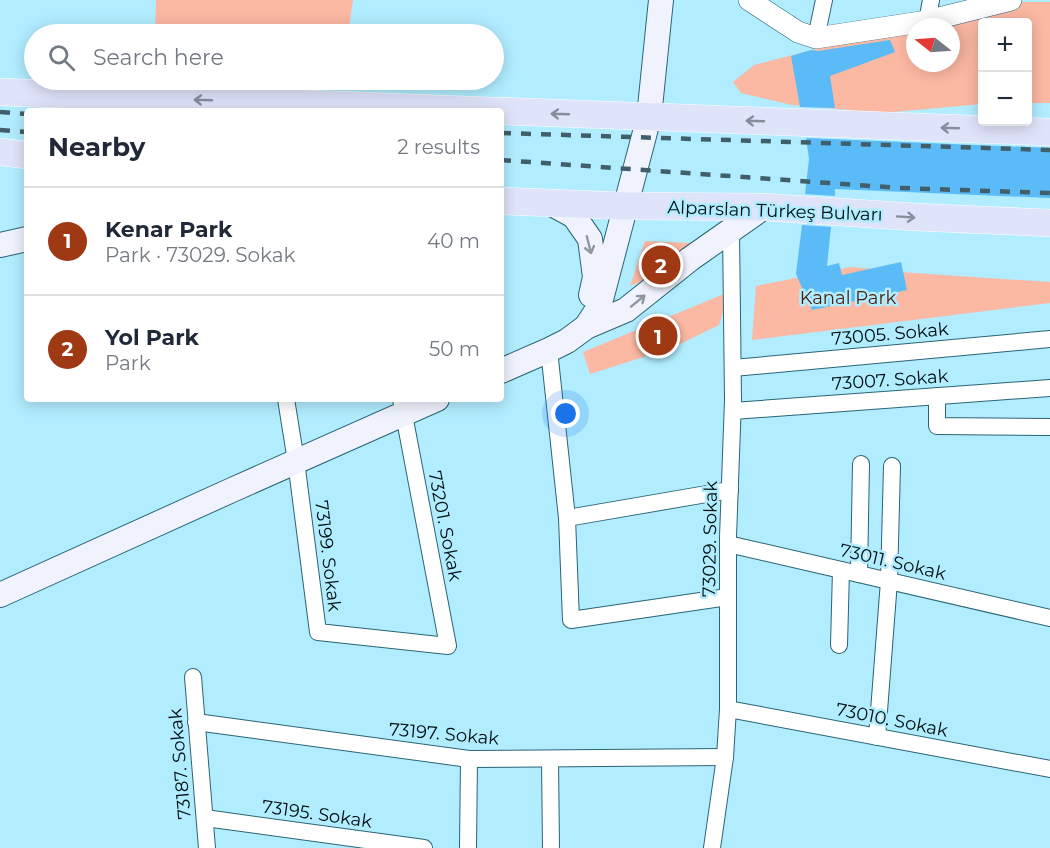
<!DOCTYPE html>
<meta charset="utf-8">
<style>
:root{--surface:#fff;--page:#f2f2f3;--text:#1f2937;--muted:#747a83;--line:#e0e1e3;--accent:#9f3913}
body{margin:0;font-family:Montserrat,sans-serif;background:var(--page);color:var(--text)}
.controls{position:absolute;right:18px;top:18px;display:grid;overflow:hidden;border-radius:6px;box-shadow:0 3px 15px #0003}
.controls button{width:54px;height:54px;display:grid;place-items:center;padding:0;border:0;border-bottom:2px solid var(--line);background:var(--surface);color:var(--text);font:30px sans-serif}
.compass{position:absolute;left:906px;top:18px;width:54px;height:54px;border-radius:50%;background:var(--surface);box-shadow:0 3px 15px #0003;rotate:287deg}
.you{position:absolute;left:566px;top:414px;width:21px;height:21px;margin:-15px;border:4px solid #fff;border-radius:50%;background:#1a73e8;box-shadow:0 0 0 9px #1a73e833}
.badge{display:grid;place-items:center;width:39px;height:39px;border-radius:50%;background:var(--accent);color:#fff;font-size:20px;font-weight:700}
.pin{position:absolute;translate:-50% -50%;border:3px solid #fff;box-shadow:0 2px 6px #0006}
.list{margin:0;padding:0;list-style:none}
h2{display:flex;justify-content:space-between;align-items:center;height:78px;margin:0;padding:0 24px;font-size:26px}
h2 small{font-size:20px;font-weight:400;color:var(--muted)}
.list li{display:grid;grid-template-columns:39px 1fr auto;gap:18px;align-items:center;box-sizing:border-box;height:108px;padding:0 24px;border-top:2px solid var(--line)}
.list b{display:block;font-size:22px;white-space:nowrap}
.list p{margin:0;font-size:20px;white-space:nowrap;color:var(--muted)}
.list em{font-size:20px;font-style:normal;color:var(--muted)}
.icon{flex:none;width:33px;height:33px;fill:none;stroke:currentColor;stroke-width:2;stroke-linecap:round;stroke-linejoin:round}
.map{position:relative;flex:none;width:1050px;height:848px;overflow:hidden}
.search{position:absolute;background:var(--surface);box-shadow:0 3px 15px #0003;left:24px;top:24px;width:480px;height:66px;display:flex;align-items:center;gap:15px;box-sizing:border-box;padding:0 21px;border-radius:33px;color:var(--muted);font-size:22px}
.panel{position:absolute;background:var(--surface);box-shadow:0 3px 15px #0003;left:24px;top:108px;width:480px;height:294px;border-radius:6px}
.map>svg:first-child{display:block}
</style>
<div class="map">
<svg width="1050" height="848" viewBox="0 0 1050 848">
<rect width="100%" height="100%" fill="#b1edff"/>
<g fill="#fbb8a3" fill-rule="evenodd">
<path d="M156,0h197l-5,34h-193z"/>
<path d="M999,2h51v101h-22v-81h-46v82l-99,9 -91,-8 -51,-12 -8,-11 21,-17zM915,27h36v36h-36z"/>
<path d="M645,241l96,4 -111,41z"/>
<path d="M851,267l63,6 136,9v21l-298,37 4,-54z"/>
<path d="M729,292l-10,33 -47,23 -82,26 -7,-22z"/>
</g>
<g fill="#5abbf7">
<path d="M890,40l5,12 -65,24 5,32 -35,-1 -9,-51 20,-6 7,1z"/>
<path d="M806,138l244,10v50l-215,-9v7l-30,-2 4,-35z"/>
<path d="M802,225l29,2 -4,39 12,-3 3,12 59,-13 6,28 -95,20 -16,-36z"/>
</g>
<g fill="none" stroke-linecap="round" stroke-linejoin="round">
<g stroke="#2a6575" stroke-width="18">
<g id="minor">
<path d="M927,21l4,-21"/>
<path d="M816,38l8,-38"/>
<path d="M549,350l18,168 4,102 157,-23"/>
<path d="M733,368l317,-29"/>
<path d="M937,396v30l113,1"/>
<path d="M286,399l10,62 22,171 130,14 -47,-247"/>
<path d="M733,411l317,-23"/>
<path d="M567,518l163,-28"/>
<path d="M728,544l322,74"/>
<path d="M859,574l2,-110"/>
<path d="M839,645l2,-75"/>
<path d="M193,677l14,171"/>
<path d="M728,709l322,60"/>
<path d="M196,722l273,37 256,-2"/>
<path d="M877,737l12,-156 3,-115"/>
<path d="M550,759l1,89"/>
<path d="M205,818l219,30"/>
<path d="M468,848l1,-89"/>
<path d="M712,848l13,-91 3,-48v-172l5,-137 -2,-170"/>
</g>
</g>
<g stroke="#2a6575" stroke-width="22">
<path id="tertiary" d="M749,0l49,32 18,6 111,-17 84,-21"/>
</g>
<g stroke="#2a6575" stroke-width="26">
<g id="secondary">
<path d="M552,204l22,12 16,23 5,38 -4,18"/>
<path d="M0,245l27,-6"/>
<path d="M586,327l13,-20 50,-190 12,-117"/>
<path d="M501,371l48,-21 18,-9 19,-14 40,-17 64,-51 74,-52"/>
<path d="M0,595l232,-105 205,-91"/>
</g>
</g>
<g stroke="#fff" stroke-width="28">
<g id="primary">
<path d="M0,92l492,19"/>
<path d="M501,111l549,21"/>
<path d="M0,152l27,3"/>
<path d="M501,201l125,5 138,1 151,10 135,6"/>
</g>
</g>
<use href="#minor" stroke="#fff" stroke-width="16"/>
<use href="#tertiary" stroke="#fff" stroke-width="21"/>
<use href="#secondary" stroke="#f0f2fd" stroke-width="24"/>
<use href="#primary" stroke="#e0e4fa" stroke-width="27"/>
<g stroke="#415f6a" stroke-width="4.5" stroke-dasharray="10 10" stroke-linecap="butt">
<path d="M0,112l27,2"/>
<path d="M0,130l27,2"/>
<path d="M501,133l549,17"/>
<path d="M501,160l399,28 150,5"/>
</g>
</g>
<defs><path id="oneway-shaft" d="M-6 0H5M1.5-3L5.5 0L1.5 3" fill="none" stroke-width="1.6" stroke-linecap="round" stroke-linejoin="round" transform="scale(1.5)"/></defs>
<g stroke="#868e9e">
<use href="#oneway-shaft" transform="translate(203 100) rotate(-178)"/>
<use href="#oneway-shaft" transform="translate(560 114) rotate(-178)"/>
<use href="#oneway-shaft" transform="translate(755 121) rotate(-178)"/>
<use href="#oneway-shaft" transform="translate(950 128) rotate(-178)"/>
<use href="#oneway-shaft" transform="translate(906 217) rotate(4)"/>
</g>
<g stroke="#9097a0">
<use href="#oneway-shaft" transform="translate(589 245) rotate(76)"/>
<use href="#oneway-shaft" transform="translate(638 301) rotate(-39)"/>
</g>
<g text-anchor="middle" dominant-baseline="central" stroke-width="5" stroke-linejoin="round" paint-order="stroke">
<g font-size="18" fill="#000e14" stroke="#b1edff">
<text transform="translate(775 211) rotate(2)">Alparslan Türkeş Bulvarı</text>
<text transform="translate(890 334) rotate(-5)">73005. Sokak</text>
<text transform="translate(890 380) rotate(-4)">73007. Sokak</text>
<text transform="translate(445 526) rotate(79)">73201. Sokak</text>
<text transform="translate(710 539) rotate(-89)">73029. Sokak</text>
<text transform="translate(328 556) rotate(83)">73199. Sokak</text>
<text transform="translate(893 562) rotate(13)">73011. Sokak</text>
<text transform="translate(892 720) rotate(11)">73010. Sokak</text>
<text transform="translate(444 734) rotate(5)">73197. Sokak</text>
<text transform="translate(180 764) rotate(-95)">73187. Sokak</text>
<text transform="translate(317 814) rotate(8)">73195. Sokak</text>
</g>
<g font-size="18" fill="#4a1c0c" stroke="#b1edff">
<text x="848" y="298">Kanal Park</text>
</g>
</g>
</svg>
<div class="controls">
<button>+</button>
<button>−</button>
</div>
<svg class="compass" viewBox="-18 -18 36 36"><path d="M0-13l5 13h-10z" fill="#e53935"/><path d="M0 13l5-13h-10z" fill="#747a83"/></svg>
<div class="you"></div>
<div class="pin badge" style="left:658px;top:336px">1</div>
<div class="pin badge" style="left:661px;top:265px">2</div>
<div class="search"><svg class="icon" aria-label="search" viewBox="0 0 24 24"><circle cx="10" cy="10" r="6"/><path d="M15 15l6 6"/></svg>Search here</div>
<section class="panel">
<h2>Nearby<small>2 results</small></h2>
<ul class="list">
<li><span class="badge">1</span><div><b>Kenar Park</b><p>Park · 73029. Sokak</p></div><em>40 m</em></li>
<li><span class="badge">2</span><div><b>Yol Park</b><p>Park</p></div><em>50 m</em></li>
</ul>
</section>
</div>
